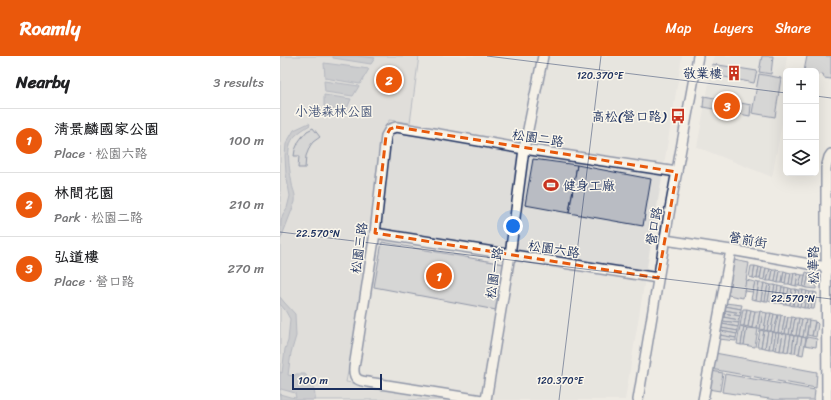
<!DOCTYPE html>
<meta charset="utf-8">
<style>
:root{--surface:#fff;--page:#f6f6f6;--text:#202124;--muted:#757577;--line:#e0e0e0;--accent:#ea580c}
body{margin:0;font-family:Sriracha,"LXGW WenKai TC",sans-serif;background:var(--page);color:var(--text)}
.controls{position:absolute;right:12px;top:12px;display:grid;overflow:hidden;border-radius:6px;box-shadow:0 4px 16px #0002}
.controls button{width:36px;height:36px;display:grid;place-items:center;padding:0;border:0;border-bottom:1px solid var(--line);background:var(--surface);color:var(--text);font:20px sans-serif}
.scale{position:absolute;left:12px;bottom:10px;width:90px;box-sizing:border-box;padding-left:4px;border:2px solid #1b2f5e;border-top:0;font-size:11px;line-height:14px;white-space:nowrap;color:#1b2f5e;-webkit-text-stroke:3px #fbf7ec;paint-order:stroke}
.you{position:absolute;left:233px;top:170px;width:14px;height:14px;margin:-10px;border:3px solid #fff;border-radius:50%;background:#1a73e8;box-shadow:0 0 0 6px #1a73e833}
.badge{display:grid;place-items:center;width:26px;height:26px;border-radius:50%;background:var(--accent);color:#fff;font-size:13px;font-weight:700}
.pin{position:absolute;translate:-50% -50%;border:2px solid #fff;box-shadow:0 1px 4px #0006}
.list{margin:0;padding:0;list-style:none}
h2{display:flex;justify-content:space-between;align-items:center;height:52px;margin:0;padding:0 16px;font-size:17px}
h2 small{font-size:13px;font-weight:400;color:var(--muted)}
.list li{display:grid;grid-template-columns:26px 1fr auto;gap:12px;align-items:center;box-sizing:border-box;height:64px;padding:0 16px;border-top:1px solid var(--line)}
.list b{display:block;font-size:15px;white-space:nowrap}
.list p{margin:0;font-size:13px;white-space:nowrap;color:var(--muted)}
.list em{font-size:13px;font-style:normal;color:var(--muted)}
.icon{flex:none;width:22px;height:22px;fill:none;stroke:currentColor;stroke-width:2;stroke-linecap:round;stroke-linejoin:round}
.map{position:relative;flex:none;width:551px;height:344px;overflow:hidden}
header{display:flex;align-items:center;gap:24px;box-sizing:border-box;height:56px;padding:0 20px;background:var(--accent);color:#fff}
header strong{font-size:19px}
nav{display:flex;gap:22px;margin-inline-start:auto;font-size:14px}
main{display:flex}
aside{flex:1;background:var(--surface)}
.map>svg:first-child{display:block}
</style>
<header>
<strong>Roamly</strong>
<nav><a>Map</a><a>Layers</a><a>Share</a></nav>
</header>
<main>
<aside>
<h2>Nearby<small>3 results</small></h2>
<ul class="list">
<li><span class="badge">1</span><div><b>清景麟國家公園</b><p>Place · 松園六路</p></div><em>100 m</em></li>
<li><span class="badge">2</span><div><b>林間花園</b><p>Park · 松園二路</p></div><em>210 m</em></li>
<li><span class="badge">3</span><div><b>弘道樓</b><p>Place · 營口路</p></div><em>270 m</em></li>
</ul>
</aside>
<div class="map">
<svg width="551" height="344" viewBox="0 0 551 344">
<rect width="100%" height="100%" fill="#eeebe4"/>
<filter id="ink" filterUnits="userSpaceOnUse"><feTurbulence type="fractalNoise" baseFrequency=".025" numOctaves="2"/><feDisplacementMap in="SourceGraphic" scale="8" xChannelSelector="R" yChannelSelector="G"/><feConvolveMatrix kernelMatrix="1 2 1 2 8 2 1 2 1" color-interpolation-filters="sRGB"/></filter>
<g filter="url(#ink)">
<g fill="#deddda">
<path d="M139,0h263l-57,344h-153l-126,-18 29,-149 11,-97 3,-16 21,2z"/>
<path d="M434,0h73l-3,22 2,2v18l-4,25 -10,54 -75,-30z"/>
</g>
<path fill="#cecfcf" stroke="#747f96" d="M0,0h139l-9,67 -21,-3 -14,113 -29,149 126,18h-192z"/>
<g fill="#a3a8b4" stroke="#6d7892">
<path d="M53,0h24l18,2 -4,6 -38,-6z"/>
<path d="M44,7l45,6 -9,15 -35,-6z"/>
<path d="M44,25l35,5 -6,10 -28,-4z"/>
<path d="M44,39l27,4 -5,12 -22,-3z"/>
<path d="M29,67l1,2c-5,3 -11,7 -15,11 -11,11 -5,34 -3,48 1,7 4,9 3,18l-15,39 1,-20 2,-7 4,-6 3,-12 -4,-22 -1,-18 1,-12 8,-14z"/>
<path d="M0,241l4,5 11,12 1,22 -5,17 -3,22 6,1 2,-2h9c5,7 11,17 10,26h-35v-6l10,3 6,1 -1,-5 -14,-4 -1,1v-18l2,1 3,-24 3,-8 2,-22 -5,-9 -5,-6z"/>
</g>
<g fill="#b9bcc3" stroke="#1b2f5e">
<path d="M482,0h11l-2,18 -12,-2z"/>
<path d="M527,0h24v23l-7,-1 -1,-4 -6,1 -1,-1v-3h-12z"/>
<path d="M432,8l45,7 -3,12 -44,-9z"/>
<path d="M479,18l22,4 -6,39 -23,-4z"/>
<path d="M424,40l47,9 -1,11 -47,-9z"/>
<path d="M33,72l7,9 -7,5 -3,4 -4,10 -1,12h-7l1,-12h-5l1,-6 4,-9 3,-4 5,-6z"/>
<path d="M253,103l44,6 -8,48 -44,-8z"/>
<path d="M297,109l74,14 -8,47 -74,-13z"/>
<path d="M102,186l122,22 -8,46 -122,-23z"/>
<path d="M454,204l15,3 -6,35 -15,-3z"/>
<path d="M471,210h4l-2,12 -4,-1z"/>
<path d="M475,210l4,1 -2,12 -4,-1z"/>
<path d="M479,211l3,1 -2,11h-3z"/>
<path d="M482,212h4l-2,12 -4,-1z"/>
<path d="M486,212l4,1 -3,12 -3,-1z"/>
<path d="M490,213l3,1 -2,11h-4z"/>
<path d="M493,214h4l-2,12 -4,-1z"/>
<path d="M497,214l3,1 -2,12 -3,-1z"/>
<path d="M500,215h4l-2,12h-4z"/>
<path d="M504,215l3,1 -2,12 -3,-1z"/>
<path d="M507,216l4,1 -2,11h-4z"/>
<path d="M526,216l3,1 -3,15 -3,-1z"/>
<path d="M511,217h3l-2,12 -3,-1z"/>
<path d="M514,217l4,1 -2,12 -4,-1z"/>
<path d="M529,217l9,1 -2,15 -10,-1z"/>
<path d="M518,218l4,1 -3,11h-3z"/>
<path d="M522,219h3l-2,12 -4,-1z"/>
<path d="M466,224l9,2 -2,10 -9,-1z"/>
<path d="M475,226l4,1 -3,17 -5,-1z"/>
<path d="M479,227h5l-3,18 -5,-1z"/>
<path d="M484,227l4,1 -3,17 -4,-1z"/>
<path d="M488,228l3,1 -3,16h-3z"/>
<path d="M491,229h4l-3,17 -4,-1z"/>
<path d="M495,229l3,1 -3,17 -3,-1z"/>
<path d="M498,230l4,1 -3,16h-4z"/>
<path d="M502,231h3l-2,17 -4,-1z"/>
<path d="M505,231l4,1 -3,16h-3z"/>
<path d="M509,232l3,1 -2,16 -4,-1z"/>
<path d="M512,233h4l-3,17 -3,-1z"/>
<path d="M516,233l3,1 -2,16h-4z"/>
<path d="M519,234h4l-3,17 -3,-1z"/>
<path d="M523,234l4,1 -3,17 -4,-1z"/>
<path d="M527,235l3,1 -3,16h-3z"/>
<path d="M530,236h4l-3,17 -4,-1z"/>
<path d="M534,236l3,1 -3,16h-3z"/>
<path d="M445,247l17,2 -1,4 -16,-3z"/>
<path d="M445,250l16,3v4l-17,-3z"/>
<path d="M463,253h4l-3,17h-4z"/>
<path d="M467,253l4,1 -3,17 -4,-1z"/>
<path d="M444,254l17,3 -1,3 -17,-3z"/>
<path d="M471,254l4,1 -3,17 -4,-1z"/>
<path d="M475,255h5l-3,18 -5,-1z"/>
<path d="M480,255l3,1 -3,17h-3z"/>
<path d="M483,256l4,1 -3,17 -4,-1z"/>
<path d="M443,257l17,3 -1,4 -16,-3z"/>
<path d="M487,257h4l-4,18 -3,-1z"/>
<path d="M491,257l3,1 -3,17h-4z"/>
<path d="M494,258l4,1 -4,17 -3,-1z"/>
<path d="M498,259h3l-3,18 -4,-1z"/>
<path d="M501,259l4,1 -3,17h-4z"/>
<path d="M505,260l3,1 -3,17 -3,-1z"/>
<path d="M443,261l16,3v3l-17,-2z"/>
<path d="M508,261h4l-3,18 -4,-1z"/>
<path d="M512,261l3,1 -3,17h-3z"/>
<path d="M515,262h4l-3,18 -4,-1z"/>
<path d="M519,262l3,1 -3,17h-3z"/>
<path d="M522,263l4,1 -3,17 -4,-1z"/>
<path d="M526,264h3l-3,18 -3,-1z"/>
<path d="M529,264l6,1 -3,15 -5,-1z"/>
<path d="M442,265l17,2 -1,4 -16,-3z"/>
<path d="M536,266l2,2 -2,13 -4,-1 3,-13z"/>
<path d="M442,268l16,3v4l-17,-3z"/>
<path d="M460,270l4,1 -3,18 -4,-1z"/>
<path d="M464,271l3,1 -3,17h-3z"/>
<path d="M441,272l17,3 -1,3 -16,-3z"/>
<path d="M467,272l11,1 -3,18 -11,-2z"/>
<path d="M480,274l4,1 -3,16h-4z"/>
<path d="M441,275l16,3 -1,4 -16,-3z"/>
<path d="M484,275h4l-3,17 -4,-1z"/>
<path d="M488,275l4,1 -3,17 -4,-1z"/>
<path d="M492,276l4,1 -3,16h-4z"/>
<path d="M496,277h3l-3,17 -3,-1z"/>
<path d="M499,277l4,1 -3,17 -4,-1z"/>
<path d="M503,278h4l-3,17h-4z"/>
<path d="M507,278l4,1 -3,17 -4,-1z"/>
<path d="M440,279l16,3v3l-17,-2z"/>
<path d="M511,279l3,1 -2,17 -4,-1z"/>
<path d="M514,280h4l-3,17h-3z"/>
<path d="M518,280l4,1 -3,17 -4,-1z"/>
<path d="M522,281l4,1 -3,17 -4,-1z"/>
<path d="M527,281l10,2 -1,8 -11,-2z"/>
<path d="M435,297l102,19 -1,16 -105,-19z"/>
<path d="M431,315l12,2 -3,18 -12,-2z"/>
<path d="M445,318l90,16 -1,10h-38l-54,-8z"/>
</g>
<g fill="none" stroke-linecap="round" stroke-linejoin="round">
<g stroke="#1b2f5e" stroke-width="12">
<g id="minor">
<path d="M95,177l283,45"/>
<path d="M385,184l66,10 95,17"/>
<path d="M202,344l-108,-17c-12,-2 -21,-1 -20,-15l21,-135 11,-97 4,-7 6,-2 37,6 91,16 153,23"/>
<path d="M206,344l24,-145 14,-106 19,-93"/>
<path d="M358,344l31,-186 29,-158"/>
<path d="M423,344l28,-150"/>
<path d="M547,344l-1,-182v-50l3,-11 2,-3"/>
</g>
</g>
<use href="#minor" stroke="#fbf7ec" stroke-width="9"/>
</g>
</g>
<path d="M0 0H551V344H0ZM116,71l281,45 -19,106 -283,-45 11,-97 4,-7z" fill="#eeebe4" fill-opacity=".55" fill-rule="evenodd"/>
<path fill="none" stroke="#e8590c" stroke-width="3" stroke-dasharray="8 5" stroke-linejoin="round" d="M116,71l281,45 -19,106 -283,-45 11,-97 4,-7z"/>
<path fill="none" stroke="#1b2f5e" stroke-width="1" stroke-opacity="0.45" d="M207,0l299,37M536,40l15,2M0,176l551,67M279,344l42,-344"/>
<defs>
<g id="building-bare" transform="scale(1.2)"><path d="M-4-6H4V6H1V3H-1V6H-4ZM-2.5-4.3h1.7v1.8h-1.7ZM.8-4.3h1.7v1.8H.8ZM-2.5-1h1.7V.8h-1.7ZM.8-1h1.7V.8H.8Z" fill="#c8321e" stroke="#fbf7ec" stroke-width="2.5" paint-order="stroke"/></g>
<g id="bus-bare" transform="scale(1.2)"><path d="M-5-6H5V4H4V6H2V4H-2V6H-4V4H-5ZM-3.5-4V0h7V-4ZM-3.5 1.2v1.5H-2V1.2ZM2 1.2v1.5H3.5V1.2Z" fill="#c8321e" stroke="#fbf7ec" stroke-width="2.5" paint-order="stroke"/></g>
<g id="stadium-bare" transform="scale(1.2)"><path d="M0-5a6.5 5 0 1 0 0 10a6.5 5 0 1 0 0-10ZM-3.5-1.8h7v3.6h-7Z" fill="#c8321e" stroke="#fbf7ec" stroke-width="2.5" paint-order="stroke"/></g>
</defs>
<g fill-rule="evenodd">
<use href="#building-bare" x="454" y="17"/>
<use href="#bus-bare" x="398" y="60"/>
<use href="#stadium-bare" x="271" y="129"/>
</g>
<g text-anchor="middle" dominant-baseline="central" stroke-width="3" stroke-linejoin="round" paint-order="stroke">
<g font-size="13" fill="#1b2f5e" stroke="#fbf7ec" text-anchor="end">
<text x="442" y="17">敬業樓</text>
<text x="386" y="60">高松(營口路)</text>
<text x="283" y="129" text-anchor="start">健身工廠</text>
</g>
<g font-size="13" fill="#48577a" stroke="#fbf7ec">
<text x="54" y="55">小港森林公園</text>
</g>
<g font-size="13" fill="#1b2f5e" stroke="#fbf7ec">
<text transform="translate(258 82) rotate(9)">松園二路</text>
<text transform="translate(374 170) rotate(-80)">營口路</text>
<text transform="translate(468 184) rotate(10)">營前街</text>
<text transform="translate(79 192) rotate(-82)">松園三路</text>
<text transform="translate(274 193) rotate(9)">松園六路</text>
<text transform="translate(533 209) rotate(-90)">松華路</text>
<text transform="translate(214 217) rotate(-81)">松園一路</text>
</g>
</g>
<g font-size="10" text-anchor="middle" fill="#1b2f5e" stroke="#fbf7ec" stroke-width="3" stroke-linejoin="round" paint-order="stroke">
<text x="320" y="23">120.370°E</text>
<text x="38" y="181">22.570°N</text>
<text x="513" y="246">22.570°N</text>
<text x="280" y="328">120.370°E</text>
</g>
</svg>
<div class="controls">
<button>+</button>
<button>−</button>
<button><svg class="icon" aria-label="layers" viewBox="0 0 24 24"><path d="M12 4l9 5-9 5-9-5zM3 14l9 5 9-5"/></svg></button>
</div>
<div class="scale">100 m</div>
<div class="you"></div>
<div class="pin badge" style="left:159px;top:220px">1</div>
<div class="pin badge" style="left:109px;top:24px">2</div>
<div class="pin badge" style="left:447px;top:50px">3</div>
</div>
</main>
